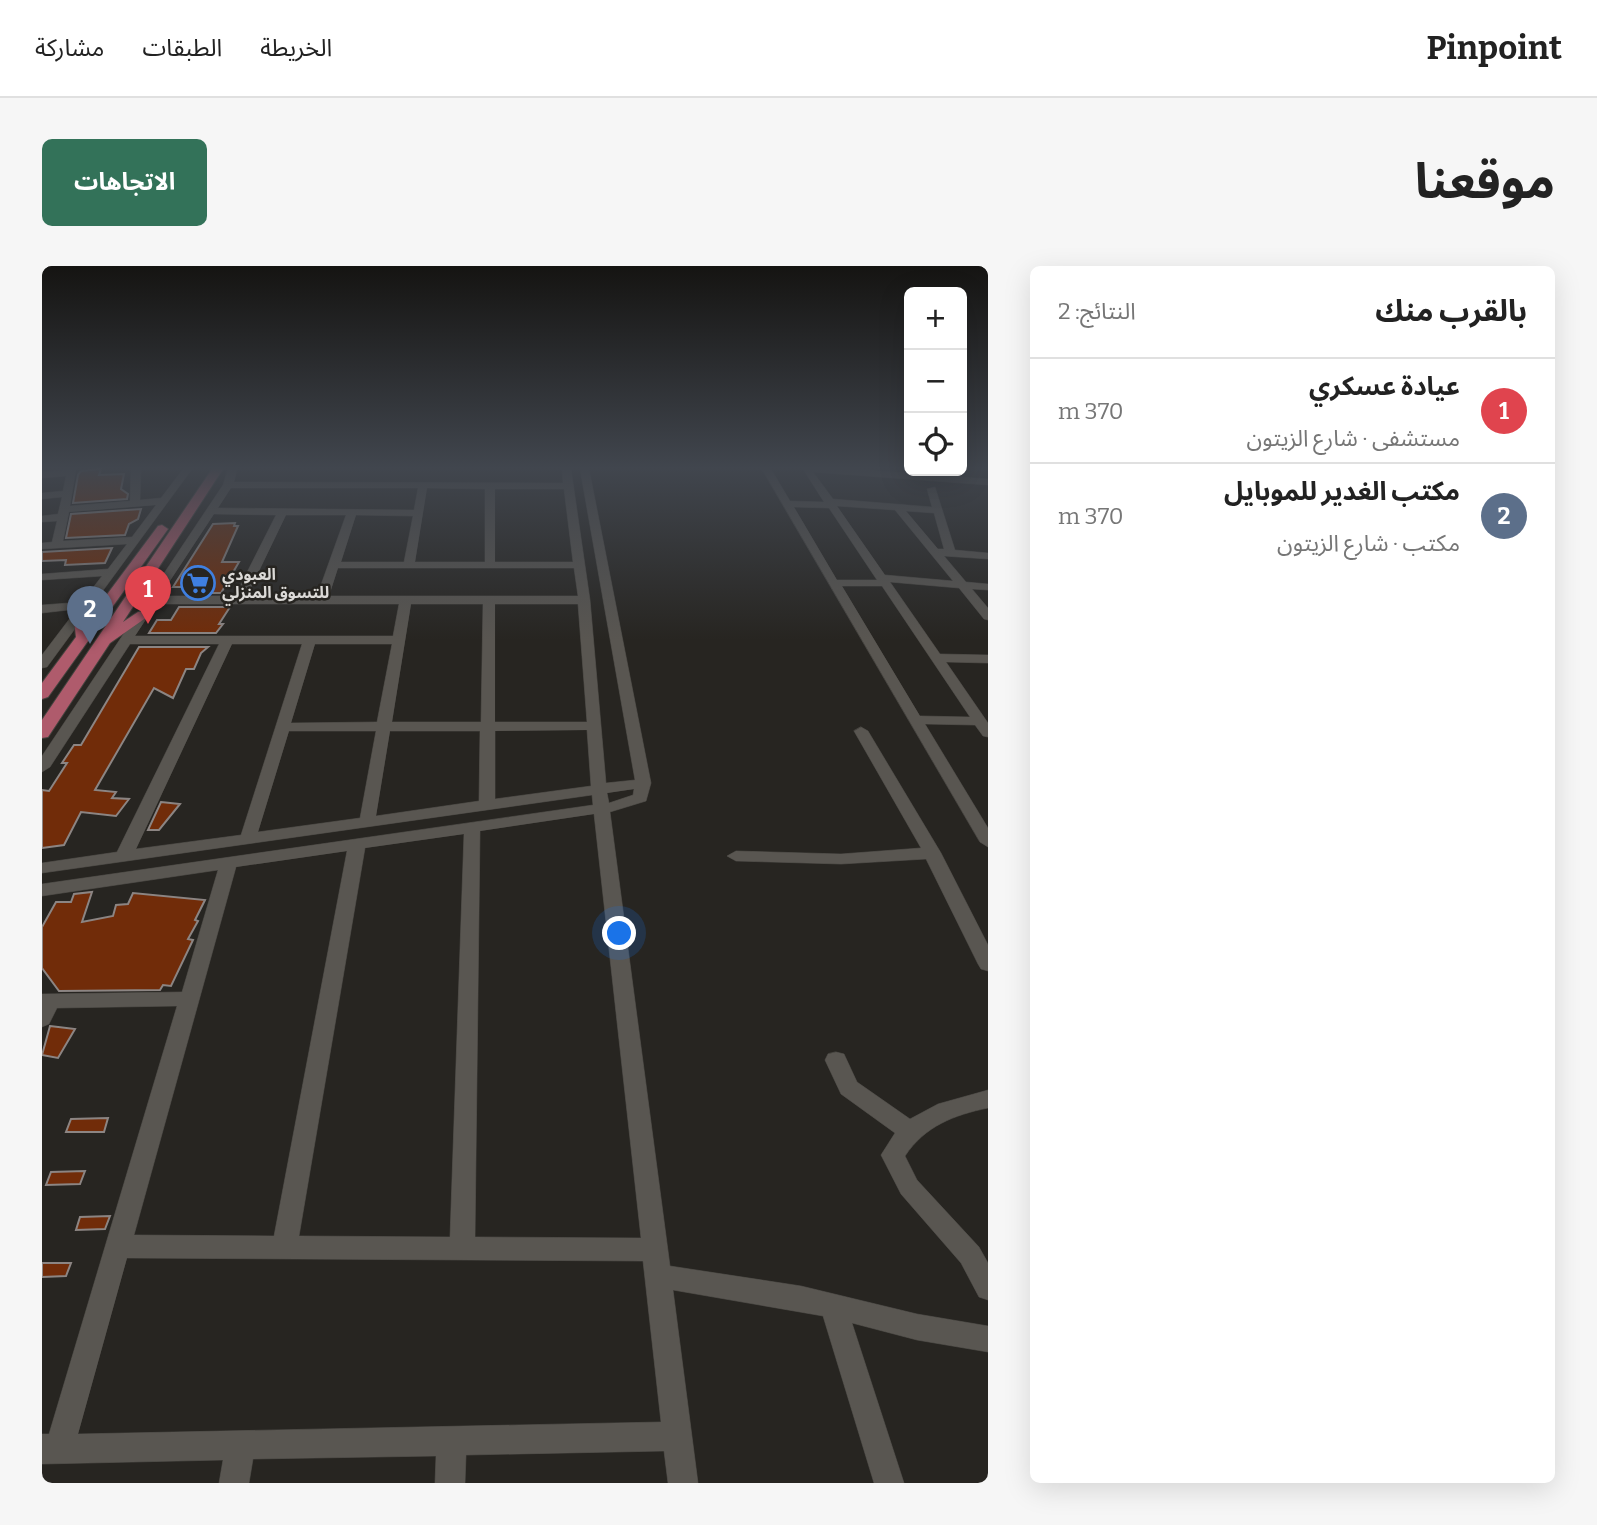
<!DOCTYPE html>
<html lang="ar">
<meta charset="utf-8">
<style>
:root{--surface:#fff;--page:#f6f6f6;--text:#222;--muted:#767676;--line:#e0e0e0;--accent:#337259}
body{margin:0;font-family:Bitter,"Noto Sans Arabic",serif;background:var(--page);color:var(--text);direction:rtl}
.controls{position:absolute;right:21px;top:21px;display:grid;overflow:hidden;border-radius:10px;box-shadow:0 7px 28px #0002}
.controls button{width:63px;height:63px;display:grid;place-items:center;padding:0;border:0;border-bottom:2px solid var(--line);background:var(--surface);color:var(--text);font:35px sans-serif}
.you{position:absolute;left:578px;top:668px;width:24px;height:24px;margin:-18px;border:5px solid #fff;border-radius:50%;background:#1a73e8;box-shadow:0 0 0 10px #1a73e833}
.badge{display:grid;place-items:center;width:46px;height:46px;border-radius:50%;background:var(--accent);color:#fff;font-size:23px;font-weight:700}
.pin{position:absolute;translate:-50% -58px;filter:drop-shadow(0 2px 4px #0008)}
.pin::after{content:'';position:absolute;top:37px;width:24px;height:21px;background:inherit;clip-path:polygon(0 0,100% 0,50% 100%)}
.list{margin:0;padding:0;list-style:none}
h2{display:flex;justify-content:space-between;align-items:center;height:91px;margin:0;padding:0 28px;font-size:30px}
h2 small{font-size:23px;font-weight:400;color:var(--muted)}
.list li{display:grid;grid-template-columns:46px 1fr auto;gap:21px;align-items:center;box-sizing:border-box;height:105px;padding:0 28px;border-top:2px solid var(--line)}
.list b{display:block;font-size:26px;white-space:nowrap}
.list p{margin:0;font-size:23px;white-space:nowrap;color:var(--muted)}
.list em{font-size:23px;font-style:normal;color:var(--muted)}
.icon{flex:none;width:38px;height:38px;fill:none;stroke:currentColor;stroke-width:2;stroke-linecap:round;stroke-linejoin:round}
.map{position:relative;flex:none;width:946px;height:1217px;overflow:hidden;direction:ltr;border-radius:10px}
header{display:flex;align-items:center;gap:42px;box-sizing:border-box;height:98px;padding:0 35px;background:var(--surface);border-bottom:2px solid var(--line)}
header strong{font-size:33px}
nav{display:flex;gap:38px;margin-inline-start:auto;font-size:24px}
.intro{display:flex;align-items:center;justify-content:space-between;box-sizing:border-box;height:168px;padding:0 42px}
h1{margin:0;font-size:49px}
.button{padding:18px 32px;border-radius:10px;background:var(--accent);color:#fff;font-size:24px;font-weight:700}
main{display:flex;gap:42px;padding:0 42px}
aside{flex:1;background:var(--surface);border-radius:10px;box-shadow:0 7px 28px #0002}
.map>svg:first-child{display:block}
</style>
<header>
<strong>Pinpoint</strong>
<nav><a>الخريطة</a><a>الطبقات</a><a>مشاركة</a></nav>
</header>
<div class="intro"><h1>موقعنا</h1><a class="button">الاتجاهات</a></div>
<main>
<aside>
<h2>بالقرب منك<small>النتائج: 2</small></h2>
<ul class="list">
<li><span class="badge" style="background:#e0444e">1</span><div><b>عيادة عسكري</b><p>مستشفى · شارع الزيتون</p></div><em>370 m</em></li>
<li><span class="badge" style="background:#5c6f8a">2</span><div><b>مكتب الغدير للموبايل</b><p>مكتب · شارع الزيتون</p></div><em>370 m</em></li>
</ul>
</aside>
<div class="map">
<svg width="946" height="1217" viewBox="0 0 946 1217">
<rect width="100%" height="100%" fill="#272521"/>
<g fill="#712c09" stroke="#8c8583" stroke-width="2">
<path d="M59,203l-2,6 25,-1 -3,15 7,5 -1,5 -54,4 5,-28 3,-4z"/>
<path d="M99,243l-3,10 -9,5 -4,11 -59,3 5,-24z"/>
<path d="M193,257l-1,3h4l-16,36h17l-18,31h-33l4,-6h-19l40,-63z"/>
<path d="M70,282l-7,15 -40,2 1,-5 -24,1v-9z"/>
<path d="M137,341h51l-11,17h4l-7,9h-67l8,-13h14z"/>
<path d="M97,381h69l-7,6 -7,16h-8l-13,29 -19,-10 -59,102 21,2 -4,6 17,1 -13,17 -35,-4 -17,33 -22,3v-58l7,1 18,-28h-5l12,-18h7z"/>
<path d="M119,536l19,2 -21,26h-11z"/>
<path d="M50,626l-10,30 31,-6 3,-11 12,-1 5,-11 72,7 -10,20 3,1 -10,18 5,1 -22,46 -8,-1 -3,5 -101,1 -17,-23v-41l14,-25h15l3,-8z"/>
<path d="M8,760l25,3 -17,29 -16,-3z"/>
<path d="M66,852l-4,14h-38l5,-13z"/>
<path d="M43,905l-5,13 -34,1 5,-13z"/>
<path d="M68,950l-5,13 -29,1 4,-13z"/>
<path d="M0,997h29l-5,13 -24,1z"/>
</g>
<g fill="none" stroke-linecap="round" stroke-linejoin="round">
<g stroke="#45433f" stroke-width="1">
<g id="minor">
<path d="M34,203l-6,37 60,-5 1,-32h10l-1,31 21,-2 22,-29h9l-145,198 -5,1v-13l35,-46 -35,4v-8l40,-3 20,-26 -60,4v-6l66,-5 19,-25 -85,5v-6l10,-1 5,-21 -15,1v-6l16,-2 4,-17 -20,2v-6l21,-2 3,-15 -24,2v-6zM114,239l-24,32 -69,4 6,-29z"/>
<path d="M186,203h9l-3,13 329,1 -1,-14h9l19,131 16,183 29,-3 -55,-311h9l62,314 -5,18 -36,11 60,454 131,20 116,28 71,12v26l-71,-12 -65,-17 52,160h-30l-51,-167 -150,-26 25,193h-30l-4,-32 -198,4 -1,28h-30l1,-27 -183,3 -4,24h-30l4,-23 -181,4v-30h7l128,-428 -120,2 -8,16 -7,3v-33l140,-2 36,-122 -176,26v-12l551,-79 -1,-10 -550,78v-10l75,-11 102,-208h-89l-80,123 -8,5v-16l181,-271zM189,222h187l-4,22 -196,-2zM385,222l58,1v73h-70zM453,223h69l9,73h-78zM172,248l62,1 -41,81h-75zM244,249h60l-29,81h-70zM314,249l57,1 -9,46h-63zM296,302h236l4,28h-249zM114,338h243l-6,32h-258zM369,338h72l-2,118h-89zM453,338h83l9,118h-92zM190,378h70l-61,191 -105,14zM273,378h77l-15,78 -86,1zM545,464l4,56 -96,13v-68zM247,465h87l-16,87 -102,14zM348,465h90l-1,70 -103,15zM592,523l-1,6 -24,8 -2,-10zM552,548l47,424 -166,-1 5,-406zM422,568l-14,403 -151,-1 66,-388zM305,585l-73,385 -140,-1 102,-368zM85,992l516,3 18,161 -583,12z"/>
<path d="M720,203h9l19,32 34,1 -21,-33h50l135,10v6l-175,-13 20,27 99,8 -5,-18 8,-2 20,63 33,3v6l-44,-3 22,26 22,2v6l-16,-1 16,19v12l-4,-1 -25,-31 -69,-6 50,72 48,1v8l-42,-1 42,61v14l-5,-1 -8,-11 -50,-1 63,104v19l-8,-5zM795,240l58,4 58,71 -68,-6zM752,241l35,1 48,72h-40zM864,245l28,2 10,36h-6zM800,320h40l88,131 -50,-1z"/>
<path d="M819,461l7,4 73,122 47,92v26l-7,-2 -3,-5 -52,-105 -85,5 -105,-3 -9,-5 9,-5 105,3 80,-6 -67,-117z"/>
<path d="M794,786l8,2 13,28 53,37 28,-15 50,-14v18c-34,7 -63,18 -83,48l12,24 62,67 9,16v37l-9,-3 -18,-34 -60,-69 -20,-39 14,-22 -54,-39 -16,-34 3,-6z"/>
</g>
</g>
<g stroke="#45433f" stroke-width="2">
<g id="major">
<path d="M170,203h11l-100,153 15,-10h10l2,3 -40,28 -62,94 -6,1v-18z"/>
<path d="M120,259l6,4 -120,168 -6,2v-16l34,-46 -3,-25 2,-3h10l3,11 70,-94z"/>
</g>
</g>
<use href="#minor" fill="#595651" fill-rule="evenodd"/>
<use href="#major" fill="#af5b6c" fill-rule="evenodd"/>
</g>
<linearGradient id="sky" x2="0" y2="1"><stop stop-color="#151412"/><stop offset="0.54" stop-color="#41464e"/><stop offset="1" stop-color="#41464e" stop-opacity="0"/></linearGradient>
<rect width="946" height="374" fill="url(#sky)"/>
<defs>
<g id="supermarket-ring" transform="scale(1.75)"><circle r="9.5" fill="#272521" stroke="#3f7fe0" stroke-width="1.5"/><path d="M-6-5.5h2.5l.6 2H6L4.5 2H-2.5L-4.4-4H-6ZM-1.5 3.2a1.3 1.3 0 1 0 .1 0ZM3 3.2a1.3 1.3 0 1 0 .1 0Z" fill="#3f7fe0"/></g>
</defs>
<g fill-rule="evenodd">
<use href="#supermarket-ring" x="156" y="317"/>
</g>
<g text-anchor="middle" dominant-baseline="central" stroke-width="5" stroke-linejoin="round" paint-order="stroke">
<g font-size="16" font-weight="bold" fill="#dcdad7" stroke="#272521" text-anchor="start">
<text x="180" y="308">العبودي<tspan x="180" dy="18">للتسوق المنزلي</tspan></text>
</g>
</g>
</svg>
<div class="controls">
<button>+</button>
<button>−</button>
<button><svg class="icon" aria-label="locate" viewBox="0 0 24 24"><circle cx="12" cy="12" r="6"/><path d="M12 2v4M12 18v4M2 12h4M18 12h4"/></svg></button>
</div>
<div class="you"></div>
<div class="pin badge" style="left:106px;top:358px;background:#e0444e">1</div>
<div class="pin badge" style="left:48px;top:378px;background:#5c6f8a">2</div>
</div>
</main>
